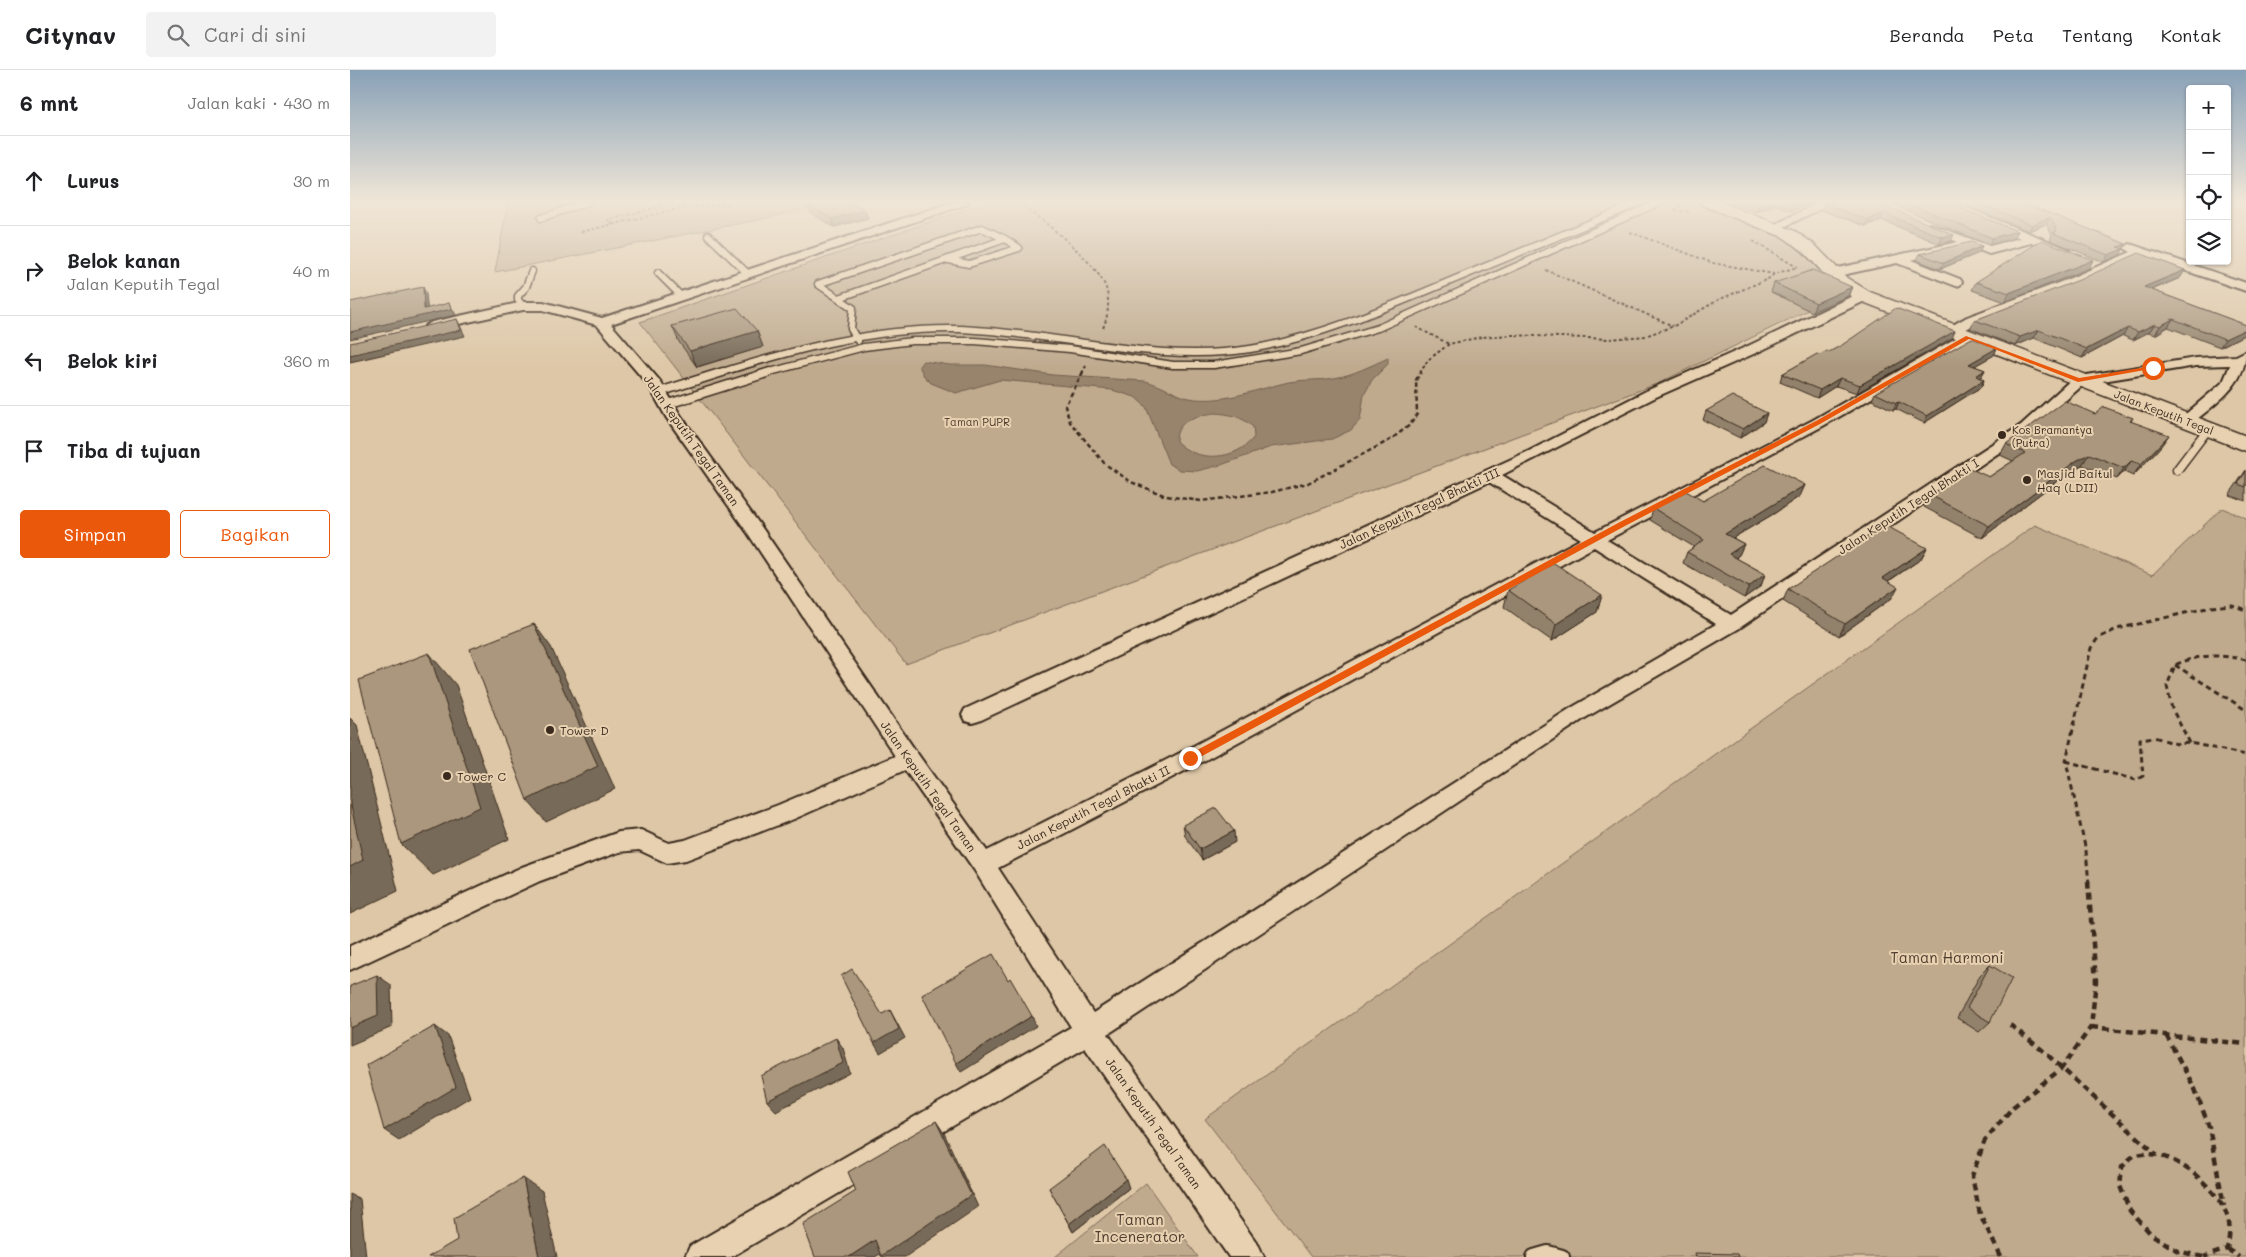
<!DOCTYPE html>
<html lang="id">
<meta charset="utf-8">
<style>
:root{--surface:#fff;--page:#f2f2f2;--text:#202124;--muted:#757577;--line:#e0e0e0;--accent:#ea580c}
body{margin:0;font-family:Mali,sans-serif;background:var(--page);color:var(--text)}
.controls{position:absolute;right:15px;top:15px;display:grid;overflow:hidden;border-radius:5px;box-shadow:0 1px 4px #0004}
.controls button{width:45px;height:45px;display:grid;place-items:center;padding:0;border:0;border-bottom:1px solid var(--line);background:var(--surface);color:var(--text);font:25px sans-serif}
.stop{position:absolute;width:15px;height:15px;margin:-11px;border:4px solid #ea580c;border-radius:50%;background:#fff}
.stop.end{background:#ea580c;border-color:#fff;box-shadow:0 1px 5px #0008}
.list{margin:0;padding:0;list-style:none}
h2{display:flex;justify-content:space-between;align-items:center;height:65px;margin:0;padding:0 20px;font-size:21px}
h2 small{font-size:16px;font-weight:400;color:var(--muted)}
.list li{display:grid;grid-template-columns:32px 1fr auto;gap:15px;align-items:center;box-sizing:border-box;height:90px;padding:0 20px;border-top:1px solid var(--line)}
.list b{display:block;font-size:19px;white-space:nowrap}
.list p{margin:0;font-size:16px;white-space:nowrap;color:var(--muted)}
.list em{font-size:16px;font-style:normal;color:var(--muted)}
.actions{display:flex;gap:10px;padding:15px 20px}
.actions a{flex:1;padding:11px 0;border:1px solid var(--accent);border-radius:5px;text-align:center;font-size:18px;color:var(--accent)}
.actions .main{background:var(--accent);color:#fff}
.icon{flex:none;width:28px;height:28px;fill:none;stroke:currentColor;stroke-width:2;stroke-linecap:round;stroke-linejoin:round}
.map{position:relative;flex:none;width:1896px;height:1187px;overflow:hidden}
header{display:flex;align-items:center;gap:30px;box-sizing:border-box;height:70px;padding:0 25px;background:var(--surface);border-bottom:1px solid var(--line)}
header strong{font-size:24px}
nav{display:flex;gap:28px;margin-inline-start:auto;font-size:18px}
.search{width:350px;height:45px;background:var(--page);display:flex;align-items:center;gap:12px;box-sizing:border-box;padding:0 18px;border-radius:5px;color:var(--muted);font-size:19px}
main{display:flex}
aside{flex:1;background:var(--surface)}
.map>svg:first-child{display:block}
</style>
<header>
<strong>Citynav</strong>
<div class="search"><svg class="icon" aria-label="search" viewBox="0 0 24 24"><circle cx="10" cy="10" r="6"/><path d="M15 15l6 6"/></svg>Cari di sini</div>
<nav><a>Beranda</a><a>Peta</a><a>Tentang</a><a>Kontak</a></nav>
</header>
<main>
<aside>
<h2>6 mnt<small>Jalan kaki · 430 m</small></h2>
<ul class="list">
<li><svg class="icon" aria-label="ahead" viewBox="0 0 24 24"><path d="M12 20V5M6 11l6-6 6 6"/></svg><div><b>Lurus</b></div><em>30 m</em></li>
<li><svg class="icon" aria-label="right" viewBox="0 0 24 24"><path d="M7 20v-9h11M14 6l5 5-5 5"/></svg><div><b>Belok kanan</b><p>Jalan Keputih Tegal</p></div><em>40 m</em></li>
<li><svg class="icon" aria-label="left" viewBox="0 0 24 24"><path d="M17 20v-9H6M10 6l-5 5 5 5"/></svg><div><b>Belok kiri</b></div><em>360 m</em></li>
<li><svg class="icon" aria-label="arrive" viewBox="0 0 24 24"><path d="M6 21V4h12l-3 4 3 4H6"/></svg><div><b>Tiba di tujuan</b></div></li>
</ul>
<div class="actions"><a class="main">Simpan</a><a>Bagikan</a></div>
</aside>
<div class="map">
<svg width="1896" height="1187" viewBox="0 0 1896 1187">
<rect width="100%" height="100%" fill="#ddc7a7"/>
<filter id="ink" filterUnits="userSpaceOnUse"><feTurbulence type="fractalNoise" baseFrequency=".02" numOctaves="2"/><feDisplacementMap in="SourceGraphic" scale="10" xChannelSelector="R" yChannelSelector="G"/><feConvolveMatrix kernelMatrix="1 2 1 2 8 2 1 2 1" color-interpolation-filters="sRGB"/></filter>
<g filter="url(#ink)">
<g fill="#bfaa8e" stroke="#7d6a56">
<path d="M158,132h327l-73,17 -267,53z"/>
<path d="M637,132h711l89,36 56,55 -184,90 -753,281 -266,-342z"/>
<path d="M1872,438l24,10v739h-935l-106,-138 830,-594 117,50z"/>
<path d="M796,1113l52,74h-143z"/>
</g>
<path fill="#98846d" stroke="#73604d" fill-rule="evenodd" d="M1038,288v6l-16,16 -8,15 -4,25 -9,10 -19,9 -61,8 -50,18 -24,6 -17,-1 -11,-6 -23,-57 -11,-10 -23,-7 -112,-10 -44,13 -25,-10 -7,-7 -5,-10 4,-5 27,4h35l68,10 92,6c18,4 32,16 50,18 33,3 62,-10 94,-17 14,-3 30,-1 45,-4 19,-3 36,-12 54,-20zM864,343c16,1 27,3 39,14l1,10c-18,24 -58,26 -78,4 0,-21 20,-25 38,-28z"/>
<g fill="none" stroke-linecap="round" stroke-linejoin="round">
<g stroke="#3b2a1e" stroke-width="9">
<g id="service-far2">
<path d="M191,148l47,-16"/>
<path d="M358,165l39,38"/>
<path d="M599,190l20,4 50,-16 -14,-9"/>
<path d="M308,203l22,22"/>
<path d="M489,228l166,-59 -23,-11 -164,56 35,24 -2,21 7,12"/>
<path d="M173,236l-5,-6v-4l8,-9 6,-16"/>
<path d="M369,303c78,-24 158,-46 240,-44 95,3 196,35 291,20 62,-10 134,-40 191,-64 67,-28 133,-55 200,-83"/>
<path d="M416,303l98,-26 48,-6h63l95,8 103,16h41l87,-14 77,-23 282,-126"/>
</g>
</g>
<g stroke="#3b2a1e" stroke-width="11">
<g id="service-far1">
<path d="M309,322l64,-20"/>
<path d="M318,334l102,-32"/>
<path d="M1827,400l31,-41"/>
</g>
</g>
<g stroke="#3b2a1e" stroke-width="18">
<path id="service" d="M1184,1187l14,-4 14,4"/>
</g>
<g stroke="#3b2a1e" stroke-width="4">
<g id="minor">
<path d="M603,132h16l-2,2 -356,120 49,57 21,35 79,109 157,228 70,98 195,-99 399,-213 -92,-57 -510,239 -7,2 -7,-2 -3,-6 3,-6 564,-258 117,-60 102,-45 111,-53h10l1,3 -1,3 -111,53 -102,45 -154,78 93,57 218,-112 150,-86h10l2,3 -2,3 -150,86 -216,114 124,75 290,-190 53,-48 122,-19 40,-2 10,-5c0,34 -31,53 -55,73h-10l-3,-3 3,-3 42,-36 7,-17 -34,1 -112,18 -53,47 -293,198 -153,89 -477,316 151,212 5,11h-35l-144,-209 -354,209h-46l5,-11 381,-219 -96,-156 -70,-101 -111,49 -108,41 -19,3 -28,-13 -20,2 -79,29 -190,89v-24l172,-79 97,-35 22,-2 28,13 16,-3 93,-35 117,-49 -148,-224 -81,-115 -17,-31 -52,-61 -54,-15h-20l-91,20 -7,-4 7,-4 91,-20h20l59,16zM1244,477l122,77 -145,84 -478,305 -95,-145 200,-104z"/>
<path d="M1470,132h14l-54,27 -4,1 -6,-3z"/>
<path d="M1589,132h13l116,47 2,3 -6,4 -33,-13 -42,11 -20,-8 -58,14 49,19 2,3 -2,3 -4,1 -59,-23 -64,14 -6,-4 6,-4 125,-27 -32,-13 -2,-2 6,-3 60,22 30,-8 -57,-23z"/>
<path d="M1780,174l116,39v8l-104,-35c-52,23 -104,43 -157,64 -11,4 -27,16 -39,13l-2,-3 23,-13 99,-37 65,-28 -7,-4z"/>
</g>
</g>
<g stroke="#3b2a1e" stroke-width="3">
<path id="secondary" d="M1350,132h20l75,29 20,14 32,33 23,14 376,144v15l-388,-151 -23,-14 -32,-35 -20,-14 -81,-32z"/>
</g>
<g stroke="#3b2a1e" stroke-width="2" stroke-dasharray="3 2.5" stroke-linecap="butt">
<path d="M674,137c22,15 74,57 82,81 4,13 2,31 -4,42"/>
<path d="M1324,140l8,-5 -1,-3"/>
<path d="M1325,140l16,2"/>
<path d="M263,155l-5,-5 66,-17 -2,-1"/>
<path d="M231,162l100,-24 50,-4"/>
<path d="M1280,162l83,31 61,11"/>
<path d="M1403,171l44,26"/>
<path d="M1196,200l127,56"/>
<path d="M1066,257l33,17"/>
<path d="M732,303l4,-7"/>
<path d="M1070,303l8,-13 21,-16 32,-7 31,-2 98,4 35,-3 29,-10 44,-26 50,-21 6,-5 23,-7"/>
</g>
<path stroke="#3b2a1e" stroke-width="2.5" stroke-dasharray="4.5 3" stroke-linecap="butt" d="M733,302l-18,34 5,16 35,42 26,18 35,14 35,5 71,-9 36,-9 82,-43 20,-15 7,-11 -1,-34 5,-8"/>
<g stroke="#3b2a1e" stroke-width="3" stroke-dasharray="5.5 4" stroke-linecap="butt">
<path d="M1825,595l71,45"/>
<path d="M1840,673l-18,-34 -5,-23 8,-21c24,-11 46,-11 71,-5"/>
<path d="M1716,691l70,19 7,-4 -3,-37 14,-2 23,7 13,-1 56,12"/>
<path d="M1739,814l-3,-33 -20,-90 25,-113 7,-10 19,-9 94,-22 21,-2 14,5"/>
</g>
<g stroke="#3b2a1e" stroke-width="4.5" stroke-dasharray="7 5" stroke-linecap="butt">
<path d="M1660,955l31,24 116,106"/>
<path d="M1741,957l155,17"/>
<path d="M1816,965l29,54 14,38 15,79"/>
<path d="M1877,1179l12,8"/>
<path d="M1651,1187l-21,-43 -8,-38 13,-36 28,-33 48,-38 30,-42 5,-46 -8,-99"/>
<path d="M1853,1187l-25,-6 -27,-17 -21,-23 -10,-25 2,-19c4,-4 9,-11 15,-12 34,-9 81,33 91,63 3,11 1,21 -1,31l-23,8"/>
</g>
<use href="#service-far2" stroke="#e7d1b0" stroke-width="6"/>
<use href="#service-far1" stroke="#e7d1b0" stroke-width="8"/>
<use href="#service" stroke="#e7d1b0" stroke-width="14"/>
<use href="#minor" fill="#e7d1b0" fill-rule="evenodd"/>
<use href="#secondary" fill="#e7d1b0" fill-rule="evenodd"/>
</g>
<g fill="#92826c" stroke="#3b2a1e">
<path d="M1378,132h87l-24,9 -15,-6 -20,7z"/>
<path d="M1527,132l74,39 -11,3 -59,-24 -16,6 -44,-16 3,-6z"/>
<path d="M1537,132h63l15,8 52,21 -3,7 -25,7z"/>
<path d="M1606,132h65l105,42 -6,11 -16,7 -54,-22 2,-5 -6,-11 -17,7z"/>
<path d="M458,135l60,13 -34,9 -23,-14z"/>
<path d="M1629,183l-39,16 -23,-9 3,-6z"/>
<path d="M1739,198l-84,34 -33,-12 4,-8z"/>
<path d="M1835,200l-5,8 -28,12 94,35v8l-2,2 -24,12 -52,-20 -13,8 -6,-3 -16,8 -10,-4 -41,22 -48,-20 -19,8 -45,-18 5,-8z"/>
<path d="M1424,213l78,4 -4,9 -36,16 -41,-20z"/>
<path d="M322,256l85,5 6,16 -66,20 -18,-25z"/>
<path d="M1605,261l-3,7 -95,55 -21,-7 -19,12 -37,-16 2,-8 38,-19 9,-3z"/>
<path d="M1647,278l-3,7 -20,11 11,4 -5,8 4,2 -3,7 -57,36 -28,-14 -3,1 -21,-10 3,-7z"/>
<path d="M1356,341l61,2 -3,9 -24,16 -37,-18z"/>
<path d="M1745,344l38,4 -2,3 30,25 -28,30 -9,-4 -7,7 -35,-14 -13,7 -87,66 -58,-31 6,-12 59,-18 24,-16 -13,-6 6,-11z"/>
<path d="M1896,400v31l-17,-6z"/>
<path d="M1455,415l-5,11 -25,17 -42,25 11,6 -5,11 -3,3 29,16 -4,12 -17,12 -61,-35 4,-11 7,-5 -44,-27 3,-12z"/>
<path d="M1571,489l-32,22 3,17 -53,38 -56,-35 5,-12z"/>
<path d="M1158,520l94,5 -5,17 -45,29 -48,-34z"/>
<path d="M833,755l52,17 -33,18 -17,-24z"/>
<path d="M1640,895v57l-11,10 -22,-14 23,-43z"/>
<path d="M699,1118h80l-56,44z"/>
</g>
<g fill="#776a58" stroke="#3b2a1e">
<path d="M1420,132h7l-1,3 -20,7 2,-6z"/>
<path d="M1450,132h15l-24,9 2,-7z"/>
<path d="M515,140l3,8 -34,9 -2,-8z"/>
<path d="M1533,143l-2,7 -16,6 3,-6z"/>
<path d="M1700,147l-4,7 -17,7 3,-6z"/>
<path d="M1667,161l-3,7 -25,7 3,-7z"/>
<path d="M1604,165l-3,6 -11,3 2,-7z"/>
<path d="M1776,174l-6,11 -16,7 4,-7 10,-8z"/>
<path d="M1632,176l-3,7 -39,16 4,-6z"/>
<path d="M1743,190l-4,8 -84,34 4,-9z"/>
<path d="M1835,200l-5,8 -41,17 5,-8z"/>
<path d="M73,217l3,7 2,20 21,-11 7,12 -106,24v-7l74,-23z"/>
<path d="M1502,217l-4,9 -36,16 4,-9z"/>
<path d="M107,249l8,17 -115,26v-7z"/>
<path d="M1823,249l-5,8 -13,8 5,-9z"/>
<path d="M1805,254l-6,8 -16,8 5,-8z"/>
<path d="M1778,258l-5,8 -41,22 5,-9z"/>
<path d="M1896,259v4l-2,2 -24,12 5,-8z"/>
<path d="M1689,260l-5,8 -19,8 5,-9z"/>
<path d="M407,261l6,16 -66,20 -7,-16z"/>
<path d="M1605,261l-3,7 -95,55 3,-8z"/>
<path d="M1647,278l-3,7 -28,16 3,-7z"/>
<path d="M1635,300l-4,7 -9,6 4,-7z"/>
<path d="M1490,308l-4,8 -19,12 3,-8z"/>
<path d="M1634,310l-3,7 -57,36 3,-7z"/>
<path d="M1549,332l-3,7 -3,1 3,-7z"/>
<path d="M1417,343l-3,9 -24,16 3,-9z"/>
<path d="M1819,365l-8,11 -28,30 8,-12z"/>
<path d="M1739,384l-7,11 -13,7 -87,66 7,-12 87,-65z"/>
<path d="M1781,391l-7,11 -7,7 7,-11z"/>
<path d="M1455,415l-5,11 -25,17 -54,32 4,-11z"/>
<path d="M1394,474l-5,11 -14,11 4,-12z"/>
<path d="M1577,478l-6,11 -45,30 7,-11z"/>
<path d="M1415,504l-4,12 -17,12 5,-11z"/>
<path d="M1548,517l-6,11 -53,38 6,-12z"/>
<path d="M1252,525l-5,17 -45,29 4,-17z"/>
<path d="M184,554l17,23 64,142 -69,33 -19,-22z"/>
<path d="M79,583l27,32 53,154 -76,36 -32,-31z"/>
<path d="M0,648l7,7 41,166 -48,23z"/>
<path d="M884,761l1,11 -33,18 -2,-11z"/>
<path d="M27,905l14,10 1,42 -42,18v-17z"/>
<path d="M540,940l15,28 -25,15 -6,-10z"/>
<path d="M682,946l4,10 -75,46 -5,-9z"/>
<path d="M85,956l13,10 22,61 -71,43 -15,-10z"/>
<path d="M486,968l7,10 7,25 -74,38 -9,-10z"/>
<path d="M586,1051l8,12 34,74 -73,50h-22l-2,-1z"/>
<path d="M173,1108l19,13 15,66h-18z"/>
<path d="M776,1109l3,9 -56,44 -4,-8z"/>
<path d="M0,1124l10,5 6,58h-16z"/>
<path d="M525,1170l10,11 -10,6h-26z"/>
</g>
<g fill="#aa977d" stroke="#3b2a1e">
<path d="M470,132h33l12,8 -33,9 -24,-14z"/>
<path d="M1397,132h23l-12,4z"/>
<path d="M1436,132h14l-7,2z"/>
<path d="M1478,132h49l77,33 -12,2 -59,-24 -15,7 -44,-16z"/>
<path d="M1555,132h45l15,8 52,21 -25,7z"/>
<path d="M1625,132h46l105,42 -8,3 5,2 -15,6 -55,-22 4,-2 -7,-14 -18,8z"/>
<path d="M1692,170l51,20 -84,33 -33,-11z"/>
<path d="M1621,172l11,4 -38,17 -24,-9z"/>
<path d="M1789,183l46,17 -41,17 102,38v4l-21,10 -52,-20 -13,7 -5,-2 -17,8 -10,-4 -41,21 -48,-19 -19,7 -45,-17 104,-40z"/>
<path d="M1463,200l39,17 -36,16 -42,-20z"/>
<path d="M73,217l1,22 25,-6 3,6 -102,23v-30z"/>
<path d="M387,238l20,23 -67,20 -18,-25z"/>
<path d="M1546,238l59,23 -95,54 -20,-7 -20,12 -38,-16 35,-20 3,1 7,-4 2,1 13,-7z"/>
<path d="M107,249l4,11 -111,25v-12z"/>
<path d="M1622,268l25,10 -28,16 16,6 -9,6 8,4 -57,36 -28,-14 -3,1 -21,-10z"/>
<path d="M1382,326l35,17 -24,16 -37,-18z"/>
<path d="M1715,331l30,13 9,-7 29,11 -3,3 39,14 -28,29 -10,-3 -7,7 -35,-14 -13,7 -87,65 -59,-31 39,-27 20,9 36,-24 -19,-9z"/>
<path d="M1415,395l40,20 -26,16 -54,33 19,10 -15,10 36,20 -16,13 -62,-35 17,-12 -51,-32 33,-17 17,10z"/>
<path d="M1896,401v16l-8,-3z"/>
<path d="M1535,455l42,23 -44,30 15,9 -53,37 -57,-35z"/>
<path d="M1204,493l48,32 -46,29 -48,-34z"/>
<path d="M184,554l64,142 -71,34 -57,-151z"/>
<path d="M79,583l51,154 -79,37 -42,-164z"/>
<path d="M0,731l13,59 -13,7z"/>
<path d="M866,738l18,23 -34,18 -17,-24z"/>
<path d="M643,884l15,26 2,-2 22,38 -76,47 -34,-68z"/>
<path d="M1640,895l22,13 -22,44 -23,-14z"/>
<path d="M502,899l30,45 8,-4 9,19 -25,14 -33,-67z"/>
<path d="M27,905l1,41 -28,12v-42z"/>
<path d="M85,956l21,61 -72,43 -18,-65z"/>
<path d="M486,968l7,25 -76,38 -6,-25z"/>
<path d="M586,1051l35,74 -90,61 -6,-16 -26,17h-34l-12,-33 53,-33 -8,-19z"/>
<path d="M755,1076l21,33 -57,45 -20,-36z"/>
<path d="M173,1108l16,79h-111l29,-17 -3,-22z"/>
<path d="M1345,1183l42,1 1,3h-42z"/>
</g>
</g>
<linearGradient id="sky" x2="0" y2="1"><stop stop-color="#88a1b7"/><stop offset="0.44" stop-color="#f0e6d7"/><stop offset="1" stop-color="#f0e6d7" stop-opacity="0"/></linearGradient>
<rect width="1896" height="298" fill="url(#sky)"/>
<path fill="#ea580c" d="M1616,266l113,42 74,-12 3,2 -78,14 -109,-43 -149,85 -195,102 -432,235h-7v-5l434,-234 196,-101z"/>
<g fill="#3b2a1e" stroke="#e7d1b0" stroke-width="2">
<circle cx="1652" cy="365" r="5"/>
<circle cx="1677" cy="410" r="5"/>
<circle cx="200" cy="660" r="5"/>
<circle cx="97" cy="706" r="5"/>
</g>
<g text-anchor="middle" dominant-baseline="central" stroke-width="4" stroke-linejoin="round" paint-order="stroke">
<g font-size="11" fill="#3b2a1e" stroke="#e7d1b0">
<text transform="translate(1814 342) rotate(21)">Jalan Keputih Tegal</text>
</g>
<g font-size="11" fill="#4f3d2f" stroke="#e7d1b0">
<text x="627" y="351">Taman PUPR</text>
</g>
<g font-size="11" fill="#3b2a1e" stroke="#e7d1b0" text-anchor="start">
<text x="1662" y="359">Kos Bramantya<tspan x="1662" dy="13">(Putra)</tspan></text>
</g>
<g font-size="12" fill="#3b2a1e" stroke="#e7d1b0">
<text transform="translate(342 370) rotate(55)">Jalan Keputih Tegal Taman</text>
<text transform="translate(1558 436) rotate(-33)">Jalan Keputih Tegal Bhakti I</text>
<text transform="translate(1069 438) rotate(-25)">Jalan Keputih Tegal Bhakti III</text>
<text transform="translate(579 716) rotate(55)">Jalan Keputih Tegal Taman</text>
<text transform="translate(743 737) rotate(-27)">Jalan Keputih Tegal Bhakti II</text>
<text transform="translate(804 1053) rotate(55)">Jalan Keputih Tegal Taman</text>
</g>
<g font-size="12" fill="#3b2a1e" stroke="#e7d1b0" text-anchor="start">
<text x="1687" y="403">Masjid Baitul<tspan x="1687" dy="14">Haq (LDII)</tspan></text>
<text x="210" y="660">Tower D</text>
<text x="107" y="706">Tower C</text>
</g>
<g font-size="15" fill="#4f3d2f" stroke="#e7d1b0">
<text x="1597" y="887">Taman Harmoni</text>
<text x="790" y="1149">Taman<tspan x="790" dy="17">Incenerator</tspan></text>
</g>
</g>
</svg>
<div class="controls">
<button>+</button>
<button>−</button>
<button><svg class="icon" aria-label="locate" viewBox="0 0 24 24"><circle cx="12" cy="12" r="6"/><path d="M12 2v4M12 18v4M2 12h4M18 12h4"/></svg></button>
<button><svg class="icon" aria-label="layers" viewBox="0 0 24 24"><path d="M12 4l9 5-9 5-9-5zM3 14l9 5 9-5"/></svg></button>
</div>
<div class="stop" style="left:1803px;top:298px"></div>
<div class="stop end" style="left:840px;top:688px"></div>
</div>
</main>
